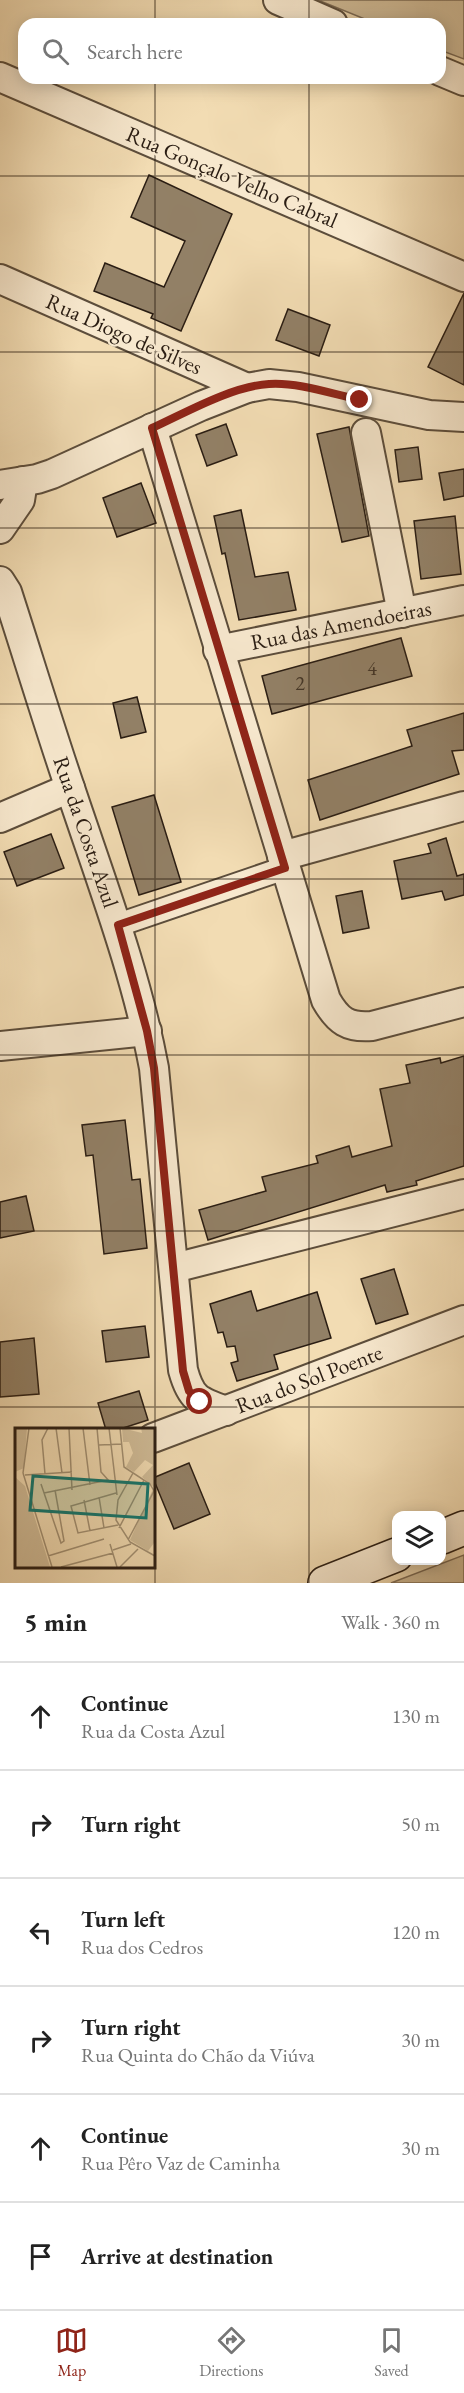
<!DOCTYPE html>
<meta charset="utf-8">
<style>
:root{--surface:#fff;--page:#f2f2f2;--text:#222;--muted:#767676;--line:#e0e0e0;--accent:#8f2418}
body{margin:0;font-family:"EB Garamond",serif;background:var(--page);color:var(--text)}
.controls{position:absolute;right:18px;bottom:18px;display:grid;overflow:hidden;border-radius:12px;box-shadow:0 3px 15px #0003}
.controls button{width:54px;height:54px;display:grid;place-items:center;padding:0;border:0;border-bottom:2px solid var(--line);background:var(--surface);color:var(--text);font:30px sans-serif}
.stop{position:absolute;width:18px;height:18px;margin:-14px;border:4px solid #8f2418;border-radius:50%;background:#fff}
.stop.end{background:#8f2418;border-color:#fff;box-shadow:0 2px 6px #0008}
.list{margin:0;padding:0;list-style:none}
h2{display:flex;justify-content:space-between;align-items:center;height:78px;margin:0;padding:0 24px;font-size:26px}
h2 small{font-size:20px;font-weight:400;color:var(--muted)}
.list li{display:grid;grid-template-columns:39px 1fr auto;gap:18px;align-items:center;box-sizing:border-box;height:108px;padding:0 24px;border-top:2px solid var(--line)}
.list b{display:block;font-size:22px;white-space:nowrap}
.list p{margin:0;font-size:20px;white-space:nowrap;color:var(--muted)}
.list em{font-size:20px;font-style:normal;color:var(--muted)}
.icon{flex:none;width:33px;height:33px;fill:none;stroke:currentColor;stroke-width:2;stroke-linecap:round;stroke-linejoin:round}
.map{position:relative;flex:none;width:464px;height:1583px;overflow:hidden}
.search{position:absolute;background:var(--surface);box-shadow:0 3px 15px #0003;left:18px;right:18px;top:18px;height:66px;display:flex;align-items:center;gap:15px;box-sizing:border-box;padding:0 21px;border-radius:18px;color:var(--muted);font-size:22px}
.sheet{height:726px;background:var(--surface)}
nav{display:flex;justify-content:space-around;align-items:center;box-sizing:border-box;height:84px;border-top:2px solid var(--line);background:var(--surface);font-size:16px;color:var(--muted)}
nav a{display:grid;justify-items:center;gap:3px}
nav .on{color:var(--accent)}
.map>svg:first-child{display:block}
</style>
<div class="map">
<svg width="464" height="1583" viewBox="0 0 464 1583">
<rect width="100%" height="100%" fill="#f2dcb3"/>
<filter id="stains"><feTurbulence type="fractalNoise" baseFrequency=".00333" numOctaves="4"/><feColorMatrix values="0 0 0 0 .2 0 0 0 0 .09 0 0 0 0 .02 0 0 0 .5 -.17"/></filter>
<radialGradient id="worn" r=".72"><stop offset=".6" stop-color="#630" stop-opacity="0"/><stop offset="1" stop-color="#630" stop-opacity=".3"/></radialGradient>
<g fill="#d0bc98" stroke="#7d6c56" stroke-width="1.5">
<path d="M318,0h146v59l-24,-9v-26h-63z"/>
<path d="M464,1555v28h-73z"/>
</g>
<g fill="#928066" stroke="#2a1d13" stroke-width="1.5">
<path d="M149,175l83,39 -51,117 -30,-13 2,-4 -59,-23 11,-28 59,24 21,-46 -54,-24z"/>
<path d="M464,293v92l-36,-18z"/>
<path d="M288,309l42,16 -11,31 -43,-16z"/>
<path d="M226,424l11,31 -30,11 -11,-31z"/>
<path d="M349,427l20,109 -27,6 -25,-108z"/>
<path d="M418,447l4,32 -23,3 -4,-32z"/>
<path d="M464,469v27l-20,4 -5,-27z"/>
<path d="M141,483l15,40 -39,14 -14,-39z"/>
<path d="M241,510l14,67 33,-5 8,38 -57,10 -14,-67 -3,1 -8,-38z"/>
<path d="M455,516l6,58 -40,5 -7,-58z"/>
<path d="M401,638l11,38 -140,38 -10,-38z"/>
<path d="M137,697l9,35 -25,6 -8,-35z"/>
<path d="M464,713v37l-12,1 7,23 -139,46 -12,-40 104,-34 -5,-16z"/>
<path d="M154,795l27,87 -42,13 -27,-88z"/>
<path d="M51,834l13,34 -47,18 -13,-34z"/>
<path d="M446,838l11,38 7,-2v21l-19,5 -3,-9 -40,8 -8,-38 37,-8 -3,-9z"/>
<path d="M362,891l7,37 -26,5 -7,-37z"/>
<path d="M464,1056v110l-48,15 1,4 -30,7 -2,-7 -177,55 -9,-30 67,-19 -4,-14 56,-14 -2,-7 33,-10 3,11 40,-11 -12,-57 30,-6 -4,-18 34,-7 1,5z"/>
<path d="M125,1120l7,60 8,-1 7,69 -43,6 -11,-99 -7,1 -4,-31z"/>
<path d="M26,1196l8,35 -34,7v-36z"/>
<path d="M394,1269l14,45 -32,10 -15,-45z"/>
<path d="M251,1291l6,20 60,-19 14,46 -57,17 4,14 -41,12 -6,-18 7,-2 -3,-15 -8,1 -4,-15 -5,1 -8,-29z"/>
<path d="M145,1326l4,31 -43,5 -4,-31z"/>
<path d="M34,1338l5,56 -39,3v-55z"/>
<path d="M139,1391l9,29 -31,10h-11l-8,-27z"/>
<path d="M189,1463l21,51 -36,15 -21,-51z"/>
</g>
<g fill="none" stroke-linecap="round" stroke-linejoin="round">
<g stroke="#5c4d3b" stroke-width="26">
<path id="pedestrian" d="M118,925l167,-57"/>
</g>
<g stroke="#5c4d3b" stroke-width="32">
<g id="minor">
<path d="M278,0l55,24"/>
<path d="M440,71l24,10"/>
<path d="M0,77l464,200"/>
<path d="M0,279l247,109"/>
<path d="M152,428l174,572c12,21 22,28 46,26l92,-24"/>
<path d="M366,433l36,180"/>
<path d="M0,485l37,-6 15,-5 149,-68 46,-18 22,-4 29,3 131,28 35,2"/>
<path d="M0,529l20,-29 3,-19"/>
<path d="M0,581l7,11c21,65 41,131 63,196 31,93 66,184 84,280l29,302c8,29 15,31 43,41"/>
<path d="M218,650l246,-50"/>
<path d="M0,818l70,-30"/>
<path d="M282,856l182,-50"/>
<path d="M0,1046l147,-15"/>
<path d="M174,1268l290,-74"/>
<path d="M153,1438l311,-118"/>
</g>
</g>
<g stroke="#2a1d13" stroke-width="36">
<g id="secondary">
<path d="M442,1537l22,-9"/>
<path d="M325,1583l71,-28"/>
</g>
</g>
<use href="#pedestrian" stroke="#f7e8ce" stroke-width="22"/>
<use href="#minor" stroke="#f7e8ce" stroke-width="28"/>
<use href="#secondary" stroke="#f7e8ce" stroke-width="33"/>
</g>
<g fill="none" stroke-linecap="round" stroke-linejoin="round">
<path stroke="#8f2418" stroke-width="8" d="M200,1402l-11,-11 -6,-20 -29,-303 -7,-37 -29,-106 167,-57 -133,-440c33,-15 80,-42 117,-44 29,-2 63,10 91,16"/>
</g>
<path fill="none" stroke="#2a1d13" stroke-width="1.5" stroke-opacity="0.55" d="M155,0v24M309,0v24M155,78v1505M309,78v1505M0,176h464M0,352h464M0,528h464M0,704h464M0,879h464M0,1055h464M0,1231h464M0,1407h464"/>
<g text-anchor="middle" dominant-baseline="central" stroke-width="4.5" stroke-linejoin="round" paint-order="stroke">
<g font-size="20" fill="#443628">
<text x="372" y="668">4</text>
<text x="300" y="683">2</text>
</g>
<g font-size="22" fill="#2a1d13" stroke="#f7e8ce">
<text transform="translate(232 177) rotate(23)">Rua Gonçalo Velho Cabral</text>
<text transform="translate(124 334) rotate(24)">Rua Diogo de Silves</text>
<text transform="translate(341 625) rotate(-11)">Rua das Amendoeiras</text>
<text transform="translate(86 832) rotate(71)">Rua da Costa Azul</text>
<text transform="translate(309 1379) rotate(-21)">Rua do Sol Poente</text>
</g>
</g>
<g transform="translate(15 1428)">
<rect width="140" height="140" fill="#f2dcb3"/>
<path d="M0,0h12l-3,40 -9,4zM107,0l20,5 -1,-5h13v115l-6,8 -18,-11 24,-53 -12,-10 11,-12 -8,-5 -11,12 -8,-5 7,-14 -4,-11h-6zM0,49l10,9 25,81h-35z" fill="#d0bc98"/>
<path fill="none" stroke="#a29073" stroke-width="1.5" d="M41,0l6,45M54,0l3,62M68,0l7,57M82,0l4,44 9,10M94,0l8,67M105,0l4,39 26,17 4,7 -26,49M84,17l23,-1M8,45l6,-45M8,45l29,94M118,45l-15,27 -2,20 14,22 25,14M30,46l-3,-34 6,-12M10,47l47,-3M26,56l20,59 3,-2 -9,-51M29,65l64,-13M101,65l-45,13 7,27 40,-8M84,69l5,31M69,72l6,31M104,100l25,-48M95,116l7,23M98,122l18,-6M33,128l56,-17M46,139l52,-14M105,139l18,-18"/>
<path fill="#0f766e" fill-opacity="0.15" stroke="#0f766e" stroke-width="3" d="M18,48l115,8 -2,34 -116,-8z"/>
<rect width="140" height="140" fill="none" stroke="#2a1d13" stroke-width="3"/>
</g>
<rect width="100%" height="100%" filter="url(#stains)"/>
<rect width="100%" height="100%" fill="url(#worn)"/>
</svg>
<div class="controls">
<button><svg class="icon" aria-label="layers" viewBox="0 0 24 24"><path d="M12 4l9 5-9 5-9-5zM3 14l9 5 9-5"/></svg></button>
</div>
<div class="stop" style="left:200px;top:1402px"></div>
<div class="stop end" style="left:360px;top:400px"></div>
<div class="search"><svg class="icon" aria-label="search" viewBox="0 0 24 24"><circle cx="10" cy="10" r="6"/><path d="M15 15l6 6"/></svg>Search here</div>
</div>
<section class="sheet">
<h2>5 min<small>Walk · 360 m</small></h2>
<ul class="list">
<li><svg class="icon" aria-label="ahead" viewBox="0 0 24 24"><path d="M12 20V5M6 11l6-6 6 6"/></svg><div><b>Continue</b><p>Rua da Costa Azul</p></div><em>130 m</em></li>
<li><svg class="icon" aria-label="right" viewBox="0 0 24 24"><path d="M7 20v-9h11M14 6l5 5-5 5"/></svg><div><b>Turn right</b></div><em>50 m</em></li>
<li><svg class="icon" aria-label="left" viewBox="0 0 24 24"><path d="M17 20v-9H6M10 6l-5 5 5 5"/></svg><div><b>Turn left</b><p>Rua dos Cedros</p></div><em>120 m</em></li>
<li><svg class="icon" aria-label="right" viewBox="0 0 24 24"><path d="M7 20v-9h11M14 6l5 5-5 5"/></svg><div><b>Turn right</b><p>Rua Quinta do Chão da Viúva</p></div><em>30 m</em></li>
<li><svg class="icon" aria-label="ahead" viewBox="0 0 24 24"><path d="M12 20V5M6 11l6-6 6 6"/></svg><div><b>Continue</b><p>Rua Pêro Vaz de Caminha</p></div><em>30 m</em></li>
<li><svg class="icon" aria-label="arrive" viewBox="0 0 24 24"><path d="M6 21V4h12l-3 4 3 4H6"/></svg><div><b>Arrive at destination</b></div></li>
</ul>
</section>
<nav>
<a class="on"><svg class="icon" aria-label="map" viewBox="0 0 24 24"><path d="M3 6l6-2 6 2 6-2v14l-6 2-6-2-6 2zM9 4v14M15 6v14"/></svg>Map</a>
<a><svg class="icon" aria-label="directions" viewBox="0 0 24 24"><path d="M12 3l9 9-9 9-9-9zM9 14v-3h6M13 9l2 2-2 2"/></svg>Directions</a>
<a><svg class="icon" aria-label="saved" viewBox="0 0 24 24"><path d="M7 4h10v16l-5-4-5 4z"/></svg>Saved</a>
</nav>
